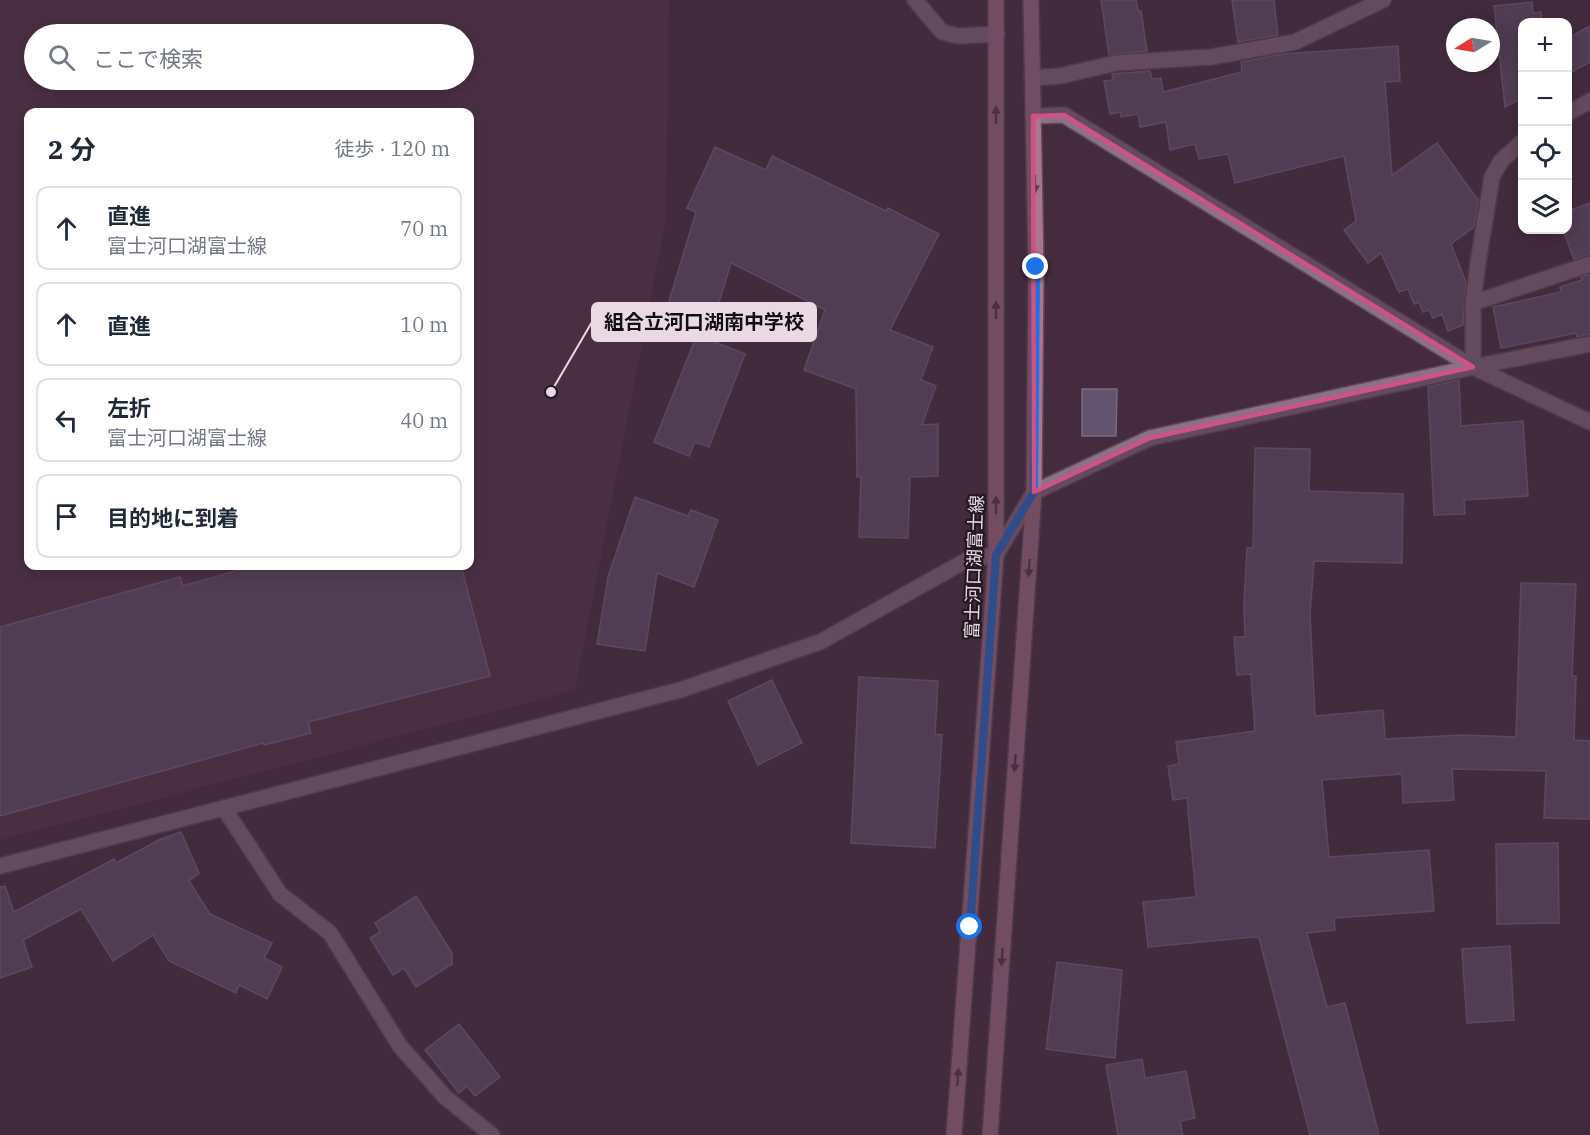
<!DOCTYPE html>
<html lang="ja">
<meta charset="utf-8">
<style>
:root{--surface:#fff;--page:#f2f2f3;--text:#1f2937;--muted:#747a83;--line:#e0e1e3}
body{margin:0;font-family:"IBM Plex Serif","Noto Sans JP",serif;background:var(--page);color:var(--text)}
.controls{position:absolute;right:18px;top:18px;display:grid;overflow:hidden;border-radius:12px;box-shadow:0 3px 15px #0003}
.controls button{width:54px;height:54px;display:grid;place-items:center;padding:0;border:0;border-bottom:2px solid var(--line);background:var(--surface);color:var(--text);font:30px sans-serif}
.compass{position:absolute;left:1446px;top:18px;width:54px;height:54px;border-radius:50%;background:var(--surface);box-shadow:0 3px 15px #0003;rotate:259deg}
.stop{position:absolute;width:18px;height:18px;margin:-14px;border:4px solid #1a73e8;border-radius:50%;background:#fff}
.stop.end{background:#1a73e8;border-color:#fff;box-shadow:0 2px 6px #0008}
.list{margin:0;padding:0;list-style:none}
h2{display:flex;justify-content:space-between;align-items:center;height:78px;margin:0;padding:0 24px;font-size:26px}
h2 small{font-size:20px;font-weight:400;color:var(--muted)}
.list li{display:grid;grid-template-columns:39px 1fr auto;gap:18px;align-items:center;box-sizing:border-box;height:84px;margin:0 12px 12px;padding:0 12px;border:2px solid var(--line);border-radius:12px}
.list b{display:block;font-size:22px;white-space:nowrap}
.list p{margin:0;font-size:20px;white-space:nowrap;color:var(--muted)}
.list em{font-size:20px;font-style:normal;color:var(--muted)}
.icon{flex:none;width:33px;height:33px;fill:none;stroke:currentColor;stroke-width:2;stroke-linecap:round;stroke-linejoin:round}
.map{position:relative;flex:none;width:1590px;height:1135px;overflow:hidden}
.search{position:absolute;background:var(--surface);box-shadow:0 3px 15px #0003;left:24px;top:24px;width:450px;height:66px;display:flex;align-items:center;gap:15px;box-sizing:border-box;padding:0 21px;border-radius:33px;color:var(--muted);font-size:22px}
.panel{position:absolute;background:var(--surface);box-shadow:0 3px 15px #0003;left:24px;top:108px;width:450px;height:462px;border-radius:12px}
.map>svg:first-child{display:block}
</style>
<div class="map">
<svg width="1590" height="1135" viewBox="0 0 1590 1135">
<rect width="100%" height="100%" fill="#442b3e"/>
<path fill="#52334a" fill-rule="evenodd" d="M0,0h669l-3,219 -91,471 -575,150zM34,34h430v46h-430zM28,112h442v454h-442z"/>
<g fill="#63536e" stroke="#7a6986" stroke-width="1.5">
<path d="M1101,0h35l2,11h3l6,40 -38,4z"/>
<path d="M1232,0h42l4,35 -40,7z"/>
<path d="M1532,2l1,11 8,-1 1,10h-20v76l-17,9 -11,-101z"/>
<path d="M1590,26v36l-22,12v-36z"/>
<path d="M1398,46l2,35 -15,1 7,93 45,-32 41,57 -4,27 -23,17 15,38 -3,43 -15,6 -6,-17 -9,4 -4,-8 -6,2 -4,-10 -5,2 -6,-15 -9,3 -18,-39 -13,10 -24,-33 12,-9 -12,-65 -109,27 -7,-29 -29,5 -4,-15 -25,6 -4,-28 -26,5 -2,-13 -17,3 -1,-5 -10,2 -6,-33 9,-1 -1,-6 38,-3 2,8 9,-1 2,14 79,-20 -1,-10 41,-8z"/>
<path d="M715,147l51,23 6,-14 114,55 2,-3 51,26 -49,96 43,17 -12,33 15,6 -14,39 16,-1v52l-28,1 -2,61 -49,-1 2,-60h-4l-1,-88 -52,-19 21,-60 -94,-47 -22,72 -46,-14 33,-109 -9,-4z"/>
<path d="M1590,203v51l-16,5 -11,-29h5v-19z"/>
<path d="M1590,274v60l-13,3 -1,-4 -75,15 -8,-41 68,-15 -1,-5 22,-7 -1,-3z"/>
<path d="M697,335l48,19 -36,93 -14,-5 -6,14 -35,-14z"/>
<path d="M1459,380l2,46 62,-5 5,75 -64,4 1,14 -31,1 -6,-128z"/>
<path d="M1082,389h35l-1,47h-34z"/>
<path d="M1255,448l55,1 -1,42 94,3 -1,69 -88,-2 -4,53 5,102 68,-6 2,29 78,-4 53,2 5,-154 55,1 -4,92h4l-2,64 16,1v78l-46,-1 2,-47 -94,-2 2,31 -51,3 -1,-29 -80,6 7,77 100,-7 5,61 -100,7 1,12 -28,3 20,74 18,-4 34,132h-69l-51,-197 -5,-1 -106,10 -5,-45 53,-5 -9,-99 -14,2 -5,-34 11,-2 -3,-22 79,-11 -4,-57 -14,1 -3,-38h11l-1,-33 3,-56h6z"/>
<path d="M635,497l53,19 3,-6 27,10 -24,67 -37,-14 -12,78 -48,-7 11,-67z"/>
<path d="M253,566h208l29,110 -182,46 3,11 -47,12 -1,-2 -263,73v-189l180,-50 3,9z"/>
<path d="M859,677l79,4 -3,53 7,1 -7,113 -84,-5z"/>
<path d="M772,680l30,63 -44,22 -30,-64z"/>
<path d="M181,832l18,41 -10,8 21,33 62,29 -8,15 18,9 -15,32 -28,-14 -3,8 -67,-32 -16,-26 -40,26 -32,-52 -58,31 9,27 -32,11v-91l5,-1 9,26 100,-53 2,4 43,-23z"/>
<path d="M1558,843l1,80 -62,1 -1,-80z"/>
<path d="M416,896l36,57v11l-36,23 -12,-19 -11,7 -23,-37 10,-6 -5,-9z"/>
<path d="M1510,946l4,74 -47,3 -5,-74z"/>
<path d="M1057,962l65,8 -7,88 -69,-9z"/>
<path d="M459,1024l41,53 -25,19 -8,-10 -8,7 -34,-43z"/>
<path d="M1142,1059l3,19 41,-7 9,47 -15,3 3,14h-65l-12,-70z"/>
</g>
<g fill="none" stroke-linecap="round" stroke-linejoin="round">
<g stroke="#604a5a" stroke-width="18">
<path id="lane" d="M1473,303l117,-39"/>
</g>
<g stroke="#604a5a" stroke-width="18">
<g id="street">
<path d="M915,0l27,32 16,4 39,-2"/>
<path d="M1032,78l28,-2 56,-13 95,-6 84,-15 88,-42"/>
<path d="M1568,113l22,-12"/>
<path d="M1033,116l31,-1 409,252 117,55"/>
<path d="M1473,367v-64l5,-40 14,-86 9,-16 21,-19"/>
<path d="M224,808l56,86 50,39 70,113 45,51 47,38"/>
<path d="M0,866l680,-176 140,-48 147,-82 29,-5 38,-63 116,-54 323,-71 117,-23"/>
</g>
</g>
<g stroke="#604a5a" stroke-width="18">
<g id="secondary">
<path d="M954,1135l42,-580v-555"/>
<path d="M990,1135l44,-643 2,-225 -5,-267"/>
</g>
</g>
<use href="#lane" stroke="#8d7085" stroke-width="15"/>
<use href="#street" stroke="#8d7085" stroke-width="15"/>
<use href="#secondary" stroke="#ab758f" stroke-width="15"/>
</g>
<defs><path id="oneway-solid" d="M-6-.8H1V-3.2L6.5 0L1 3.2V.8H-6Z" transform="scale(1.5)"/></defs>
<g fill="#533947">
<use href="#oneway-solid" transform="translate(996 115) rotate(-90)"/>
<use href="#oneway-solid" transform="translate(1035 184) rotate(89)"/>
<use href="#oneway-solid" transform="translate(996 310) rotate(-90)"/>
<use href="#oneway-solid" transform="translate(996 505) rotate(-90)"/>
<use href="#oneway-solid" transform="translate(1029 568) rotate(94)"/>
<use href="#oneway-solid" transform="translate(1015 763) rotate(94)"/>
<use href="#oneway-solid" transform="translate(1002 957) rotate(94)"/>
<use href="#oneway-solid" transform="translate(958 1077) rotate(-86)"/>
</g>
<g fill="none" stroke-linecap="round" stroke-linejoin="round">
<path stroke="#1a73e8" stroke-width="8" d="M970,927l26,-372 38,-63 2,-225"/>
</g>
<path d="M0 0H1590V1135H0ZM1064,115l409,252 -323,71 -116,54 -1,-376z" fill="#442b3e" fill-opacity=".55" fill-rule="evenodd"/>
<path fill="none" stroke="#ce5284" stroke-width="4.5" stroke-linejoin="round" d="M1064,115l409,252 -323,71 -116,54 -1,-376z"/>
<g text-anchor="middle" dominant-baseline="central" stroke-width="4.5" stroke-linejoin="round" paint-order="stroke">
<g font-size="18" fill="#ead9e5" stroke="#231820">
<text transform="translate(974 567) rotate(-88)">富士河口湖富士線</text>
</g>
</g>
<path fill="none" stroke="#ead9e5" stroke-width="2" d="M551 392L592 322"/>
<circle fill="#ead9e5" stroke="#231820" stroke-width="2" cx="551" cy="392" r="6"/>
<rect fill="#ead9e5" stroke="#ead9e5" stroke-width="2" x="592" y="303" width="224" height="38" rx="6"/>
<g font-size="20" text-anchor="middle" font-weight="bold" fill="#111">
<text x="704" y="329">組合立河口湖南中学校</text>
</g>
</svg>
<div class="controls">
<button>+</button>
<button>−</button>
<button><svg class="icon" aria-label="locate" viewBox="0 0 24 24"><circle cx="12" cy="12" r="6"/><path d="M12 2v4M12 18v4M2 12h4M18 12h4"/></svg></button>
<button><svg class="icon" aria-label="layers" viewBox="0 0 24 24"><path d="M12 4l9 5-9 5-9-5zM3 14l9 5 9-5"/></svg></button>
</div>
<svg class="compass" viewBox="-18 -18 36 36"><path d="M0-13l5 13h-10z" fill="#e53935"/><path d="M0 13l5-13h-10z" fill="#747a83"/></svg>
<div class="stop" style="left:970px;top:927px"></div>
<div class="stop end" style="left:1036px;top:267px"></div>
<div class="search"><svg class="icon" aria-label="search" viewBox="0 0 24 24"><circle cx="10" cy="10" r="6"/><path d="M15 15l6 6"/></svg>ここで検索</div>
<section class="panel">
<h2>2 分<small>徒歩 · 120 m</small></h2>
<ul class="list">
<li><svg class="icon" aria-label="ahead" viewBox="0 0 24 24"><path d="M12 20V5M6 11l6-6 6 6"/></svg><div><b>直進</b><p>富士河口湖富士線</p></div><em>70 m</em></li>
<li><svg class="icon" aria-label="ahead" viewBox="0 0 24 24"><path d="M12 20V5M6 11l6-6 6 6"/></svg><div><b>直進</b></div><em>10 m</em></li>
<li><svg class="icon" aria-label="left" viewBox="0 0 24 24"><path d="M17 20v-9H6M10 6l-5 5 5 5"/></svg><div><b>左折</b><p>富士河口湖富士線</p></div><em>40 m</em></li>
<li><svg class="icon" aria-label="arrive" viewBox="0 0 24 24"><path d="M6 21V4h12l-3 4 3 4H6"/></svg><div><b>目的地に到着</b></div></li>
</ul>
</section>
</div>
